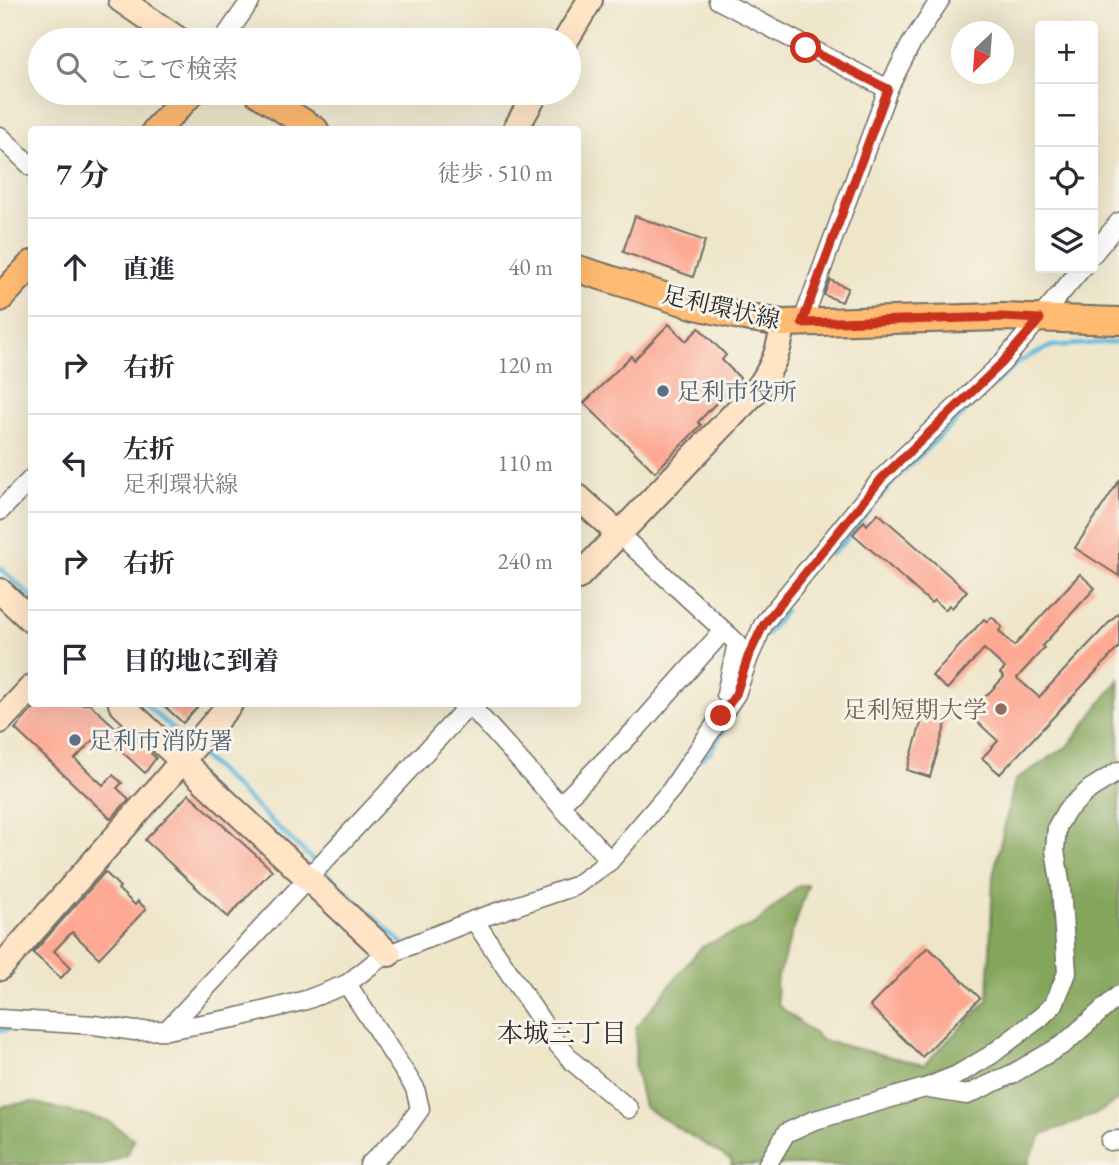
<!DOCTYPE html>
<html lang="ja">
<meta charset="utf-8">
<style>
:root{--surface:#fff;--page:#f2f2f3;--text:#2b2b33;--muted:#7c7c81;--line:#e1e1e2}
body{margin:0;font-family:"EB Garamond","Noto Serif JP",serif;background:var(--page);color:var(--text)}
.controls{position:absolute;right:21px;top:21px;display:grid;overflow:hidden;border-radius:7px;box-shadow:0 7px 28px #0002}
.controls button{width:63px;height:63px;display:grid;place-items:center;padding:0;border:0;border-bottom:2px solid var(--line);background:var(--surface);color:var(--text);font:35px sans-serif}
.compass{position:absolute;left:951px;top:21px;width:63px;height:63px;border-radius:50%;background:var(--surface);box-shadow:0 7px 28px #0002;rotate:205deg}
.stop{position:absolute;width:21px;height:21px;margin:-16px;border:5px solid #c8321e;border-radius:50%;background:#fff}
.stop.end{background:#c8321e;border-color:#fff;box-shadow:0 2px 7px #0008}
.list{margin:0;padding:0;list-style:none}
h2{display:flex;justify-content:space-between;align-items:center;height:91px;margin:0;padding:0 28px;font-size:30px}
h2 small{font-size:23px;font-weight:400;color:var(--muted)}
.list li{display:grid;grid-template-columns:46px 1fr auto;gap:21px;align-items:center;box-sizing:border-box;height:98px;padding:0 28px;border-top:2px solid var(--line)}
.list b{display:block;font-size:26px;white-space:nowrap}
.list p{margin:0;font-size:23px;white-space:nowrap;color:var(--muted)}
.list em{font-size:23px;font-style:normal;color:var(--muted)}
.icon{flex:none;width:38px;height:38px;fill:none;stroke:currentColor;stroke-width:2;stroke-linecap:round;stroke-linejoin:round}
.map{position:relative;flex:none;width:1119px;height:1165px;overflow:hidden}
.search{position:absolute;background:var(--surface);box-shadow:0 7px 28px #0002;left:28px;top:28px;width:553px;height:77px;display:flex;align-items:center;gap:18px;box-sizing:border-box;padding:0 24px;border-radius:38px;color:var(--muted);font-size:26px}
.panel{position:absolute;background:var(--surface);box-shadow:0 7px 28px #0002;left:28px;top:126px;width:553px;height:581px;border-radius:7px}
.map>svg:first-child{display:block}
</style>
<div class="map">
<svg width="1119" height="1165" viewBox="0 0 1119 1165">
<rect width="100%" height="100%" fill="#f7f3e8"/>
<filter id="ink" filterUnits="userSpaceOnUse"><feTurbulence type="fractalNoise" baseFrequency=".0143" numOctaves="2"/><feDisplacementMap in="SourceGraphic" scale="14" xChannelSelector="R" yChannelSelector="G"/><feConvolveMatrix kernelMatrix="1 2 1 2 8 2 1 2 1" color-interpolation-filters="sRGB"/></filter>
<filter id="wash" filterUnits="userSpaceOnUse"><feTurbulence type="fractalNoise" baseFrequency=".00686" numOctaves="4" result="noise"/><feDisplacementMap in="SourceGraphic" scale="28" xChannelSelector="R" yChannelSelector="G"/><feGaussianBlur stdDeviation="1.57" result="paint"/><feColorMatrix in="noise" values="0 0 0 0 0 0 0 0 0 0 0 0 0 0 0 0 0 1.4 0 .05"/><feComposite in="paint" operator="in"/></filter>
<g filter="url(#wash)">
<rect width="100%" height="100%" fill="#efe6ca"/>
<g fill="#84a65b" stroke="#586843" stroke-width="2">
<path d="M1119,679v421l-25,15 -51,19 -14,24v7h-298l1,-4 -88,-54 -9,-39 1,-41 65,-80 54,-23 44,-39h9l-32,97 2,23 44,35 102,25 64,-65 5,-124 22,-96 54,-35z"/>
<path d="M32,1102l76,19 26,18 -7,16 -24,10h-103v-55l4,-4z"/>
</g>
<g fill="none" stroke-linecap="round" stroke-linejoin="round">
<g stroke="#5db9db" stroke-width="4.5">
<path d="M830,555l14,-13 54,-66 120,-114 34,-16 67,-4"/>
<path d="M0,568l32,29"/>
<path d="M767,634l18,-23"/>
<path d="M145,704l43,39"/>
<path d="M200,754l116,109"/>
<path d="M701,759l9,-7 30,-48"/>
<path d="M322,869l81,75"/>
<path d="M0,1030l24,-1"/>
</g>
</g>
<g id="blocks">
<g fill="#fda893">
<path d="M635,216l70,25 -12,36 -70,-25z"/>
<path d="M830,280l18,8 -6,14 -18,-7z"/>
<path d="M669,324l17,17 13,-13 27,27 -4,5 18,18 -42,44 3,3 -46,47 -71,-69 47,-47 3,4z"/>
<path d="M1119,481v95l-44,-28z"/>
<path d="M878,513l89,78 -15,17 -3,-3 -4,5 -11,-10 -3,3 -78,-69 11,-13 3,4z"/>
<path d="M1080,574l15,14 -53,58 2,2 -27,30 22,19 80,-85v35l-119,127 -18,-16 16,-17 -29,-27 35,-37 -4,-4 5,-5 -21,-19 -37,40 -15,-13 52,-57 3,3 5,-5 10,10 -3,4 15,15z"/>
<path d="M37,704h53l26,24 4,-3 36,33 -11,15 -38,-35 -7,8 -7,-6 -18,19 28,26 10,-10 9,8 -5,5 12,11 -18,20 -96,-90z"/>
<path d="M162,704h38l-17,19z"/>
<path d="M924,713l23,7 -17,57 -23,-7z"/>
<path d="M189,794l83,76 -44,47 -83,-77z"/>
<path d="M105,872l15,15 -2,2 17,16 3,-4 8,8 -47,49 -27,-26 -18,19 17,16 -10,11 -28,-25z"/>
<path d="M928,947l52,51 -58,59 -52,-51z"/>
</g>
</g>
</g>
<g filter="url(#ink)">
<use href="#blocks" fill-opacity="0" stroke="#706c63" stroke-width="2"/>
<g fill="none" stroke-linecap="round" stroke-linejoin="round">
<g stroke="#706c63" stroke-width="21">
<g id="street">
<path d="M718,0l170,89"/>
<path d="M223,40l28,-40"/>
<path d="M0,136l32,31"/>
<path d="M1093,254l26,-32"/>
<path d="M802,323l86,-234 23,-45 29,-44"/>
<path d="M0,511l32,-33"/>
<path d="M618,533l119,110 -11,51"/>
<path d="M469,704l141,157"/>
<path d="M560,805l79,-79 84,-95"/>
<path d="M474,920l80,120 19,22 56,47"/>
<path d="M347,984l68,104 5,21 -15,21 -36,35"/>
<path d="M0,1019l94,6 41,6 32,-1 68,-12 71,-18 41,-16 28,-22 14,-8 85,-34 101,-34 35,-25 61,-71 65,-96 13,-37 15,-34 118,-145 120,-115 80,-95"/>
<path d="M167,1030l303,-326"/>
<path d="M929,1089l38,6 47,-22 50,-29 55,-49"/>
<path d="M1110,1141l9,-1"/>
<path d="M767,1165l19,-32 26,-12 113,-33 32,-13 34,-20 51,-39 12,-12 13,-31 -6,-85 -6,-38 2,-23 9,-16 24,-22 29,-18"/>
</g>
</g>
<g stroke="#706c63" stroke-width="28">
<g id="secondary">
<path d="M121,0l58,40"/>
<path d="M566,40l24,-40"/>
<path d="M515,130l21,-37"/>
<path d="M578,497l40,36"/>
<path d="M578,577l177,-185c17,-22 25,-42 28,-69"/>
<path d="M0,591l32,30"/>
<path d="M121,704l268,250"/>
<path d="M0,721l32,-34"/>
<path d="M0,968l165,-187 65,-77"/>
</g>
</g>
<g stroke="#706c63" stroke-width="30">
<g id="primary">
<path d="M258,93l57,37"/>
<path d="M156,130l35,-37"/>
<path d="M578,269l118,37 48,11 39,6 219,-6 117,4"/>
<path d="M0,298l32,-34"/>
</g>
</g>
<use href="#street" stroke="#fff" stroke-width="18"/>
<use href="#secondary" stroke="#ffe4c6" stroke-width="24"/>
<use href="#primary" stroke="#ffbb71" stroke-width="26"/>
</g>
</g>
<g fill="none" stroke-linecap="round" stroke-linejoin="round" filter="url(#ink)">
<path stroke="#c8321e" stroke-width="9" d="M721,716l15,-22 12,-37 16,-33 118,-146 120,-115 38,-44 -38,-2 -200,6 86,-234 -82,-41"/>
</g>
<g fill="#5c6f8a" stroke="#f7f3e8" stroke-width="2.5">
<circle cx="663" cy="391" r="7"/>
<circle cx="75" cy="740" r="7"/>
</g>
<circle fill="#8d6e63" stroke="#f7f3e8" stroke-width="2.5" cx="1001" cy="709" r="7"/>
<g text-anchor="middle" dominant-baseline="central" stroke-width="6" stroke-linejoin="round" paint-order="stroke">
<g font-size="24" fill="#2b2b2b" stroke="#f7f3e8">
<text transform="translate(721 307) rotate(13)">足利環状線</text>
</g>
<g font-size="24" fill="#4e5e75" stroke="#f7f3e8" text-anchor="start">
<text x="677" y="391">足利市役所</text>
<text x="89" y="740">足利市消防署</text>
</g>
<g font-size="24" fill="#785e54" stroke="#f7f3e8" text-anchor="end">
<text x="987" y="709">足利短期大学</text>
</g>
<g font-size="26" fill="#2b2b2b" stroke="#f7f3e8">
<text x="562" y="1033">本城三丁目</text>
</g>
</g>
</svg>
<div class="controls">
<button>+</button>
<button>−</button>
<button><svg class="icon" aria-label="locate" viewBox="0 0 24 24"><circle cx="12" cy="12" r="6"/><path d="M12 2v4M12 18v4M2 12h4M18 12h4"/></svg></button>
<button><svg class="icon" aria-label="layers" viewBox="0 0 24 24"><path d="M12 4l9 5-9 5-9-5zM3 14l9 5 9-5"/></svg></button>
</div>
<svg class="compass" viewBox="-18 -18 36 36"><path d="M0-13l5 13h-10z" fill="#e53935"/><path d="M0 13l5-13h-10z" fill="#7c7c81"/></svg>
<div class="stop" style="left:806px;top:48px"></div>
<div class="stop end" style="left:721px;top:716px"></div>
<div class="search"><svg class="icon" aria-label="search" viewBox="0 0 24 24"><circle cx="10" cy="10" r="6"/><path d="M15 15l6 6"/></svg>ここで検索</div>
<section class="panel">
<h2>7 分<small>徒歩 · 510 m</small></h2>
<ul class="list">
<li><svg class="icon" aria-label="ahead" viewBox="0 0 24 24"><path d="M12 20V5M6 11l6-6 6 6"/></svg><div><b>直進</b></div><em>40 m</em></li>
<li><svg class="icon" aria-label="right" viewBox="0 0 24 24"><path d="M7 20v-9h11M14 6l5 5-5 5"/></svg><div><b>右折</b></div><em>120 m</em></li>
<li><svg class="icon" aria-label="left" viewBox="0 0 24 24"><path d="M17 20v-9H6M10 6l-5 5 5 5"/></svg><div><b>左折</b><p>足利環状線</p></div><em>110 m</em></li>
<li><svg class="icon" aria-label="right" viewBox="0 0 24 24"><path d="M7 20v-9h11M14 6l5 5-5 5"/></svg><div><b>右折</b></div><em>240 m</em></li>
<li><svg class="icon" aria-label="arrive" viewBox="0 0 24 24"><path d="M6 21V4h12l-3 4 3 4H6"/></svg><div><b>目的地に到着</b></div></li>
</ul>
</section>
</div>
